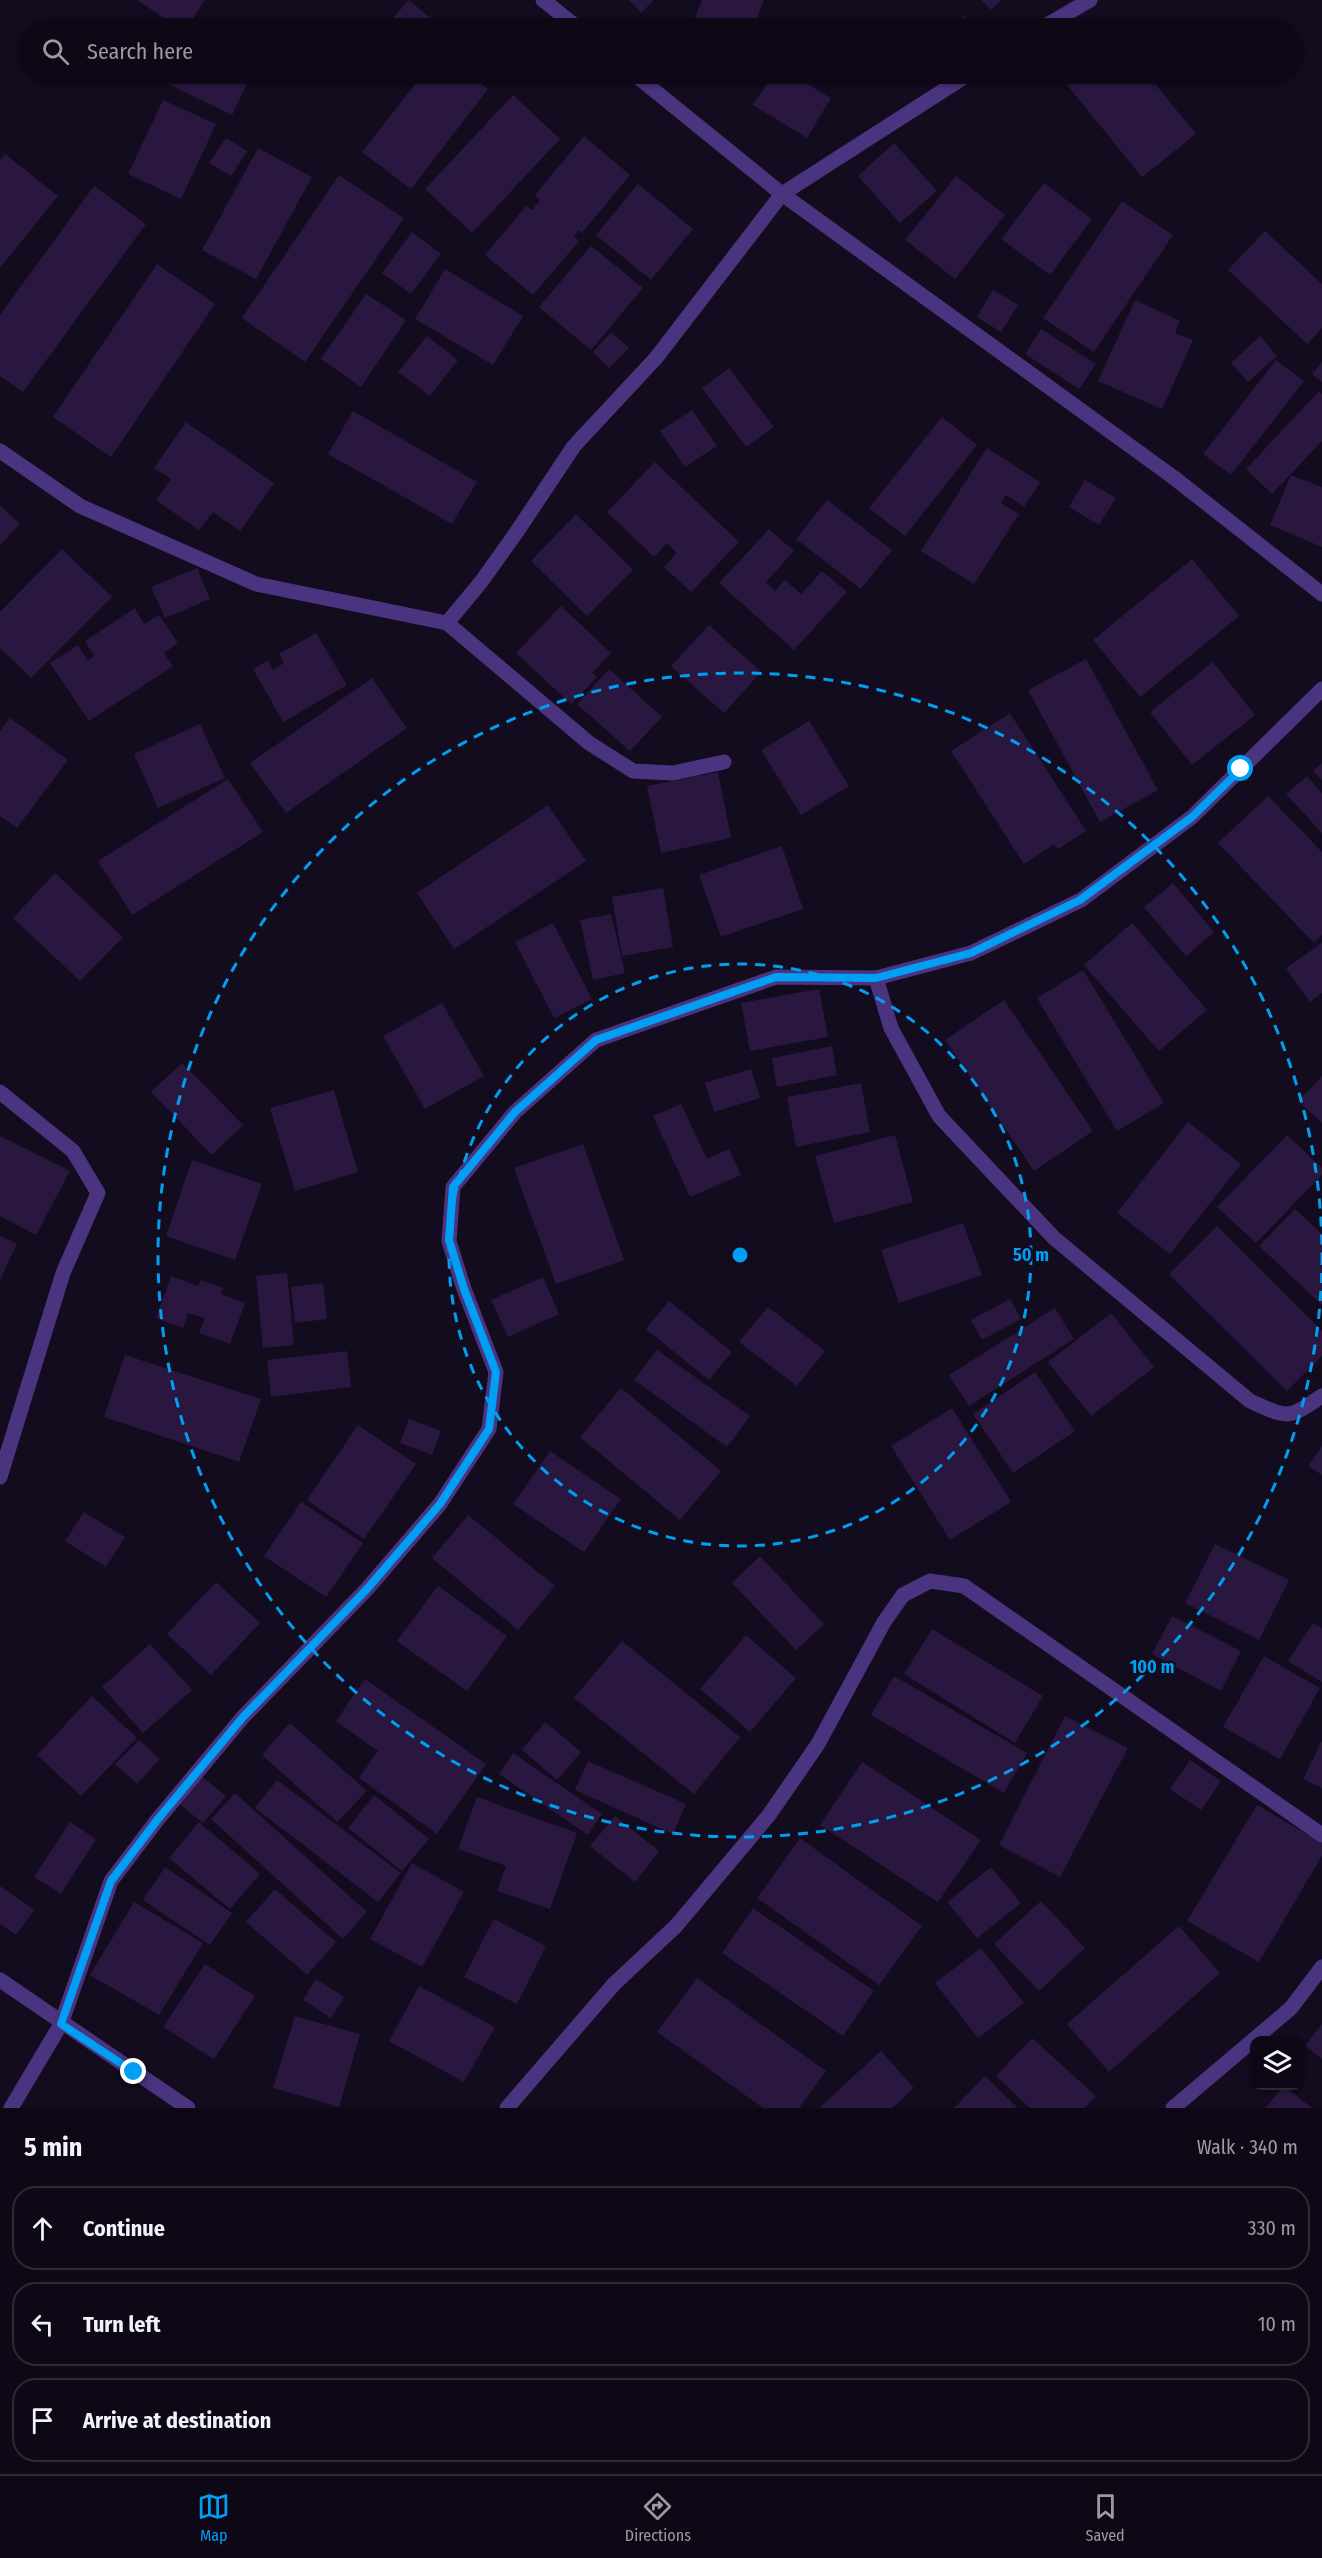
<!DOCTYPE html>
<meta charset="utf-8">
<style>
:root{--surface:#0e0816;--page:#1c1623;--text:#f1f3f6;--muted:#9b9aa1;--line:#2e2935;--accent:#009ff3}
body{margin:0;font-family:"Fira Sans Condensed",sans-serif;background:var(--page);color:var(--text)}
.controls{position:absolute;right:18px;bottom:18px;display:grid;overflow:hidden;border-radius:12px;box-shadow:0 2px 4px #0004}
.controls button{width:54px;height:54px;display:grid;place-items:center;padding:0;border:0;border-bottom:2px solid var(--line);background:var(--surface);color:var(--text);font:30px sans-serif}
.stop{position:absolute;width:18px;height:18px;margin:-14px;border:4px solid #009ff3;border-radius:50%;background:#fff}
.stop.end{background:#009ff3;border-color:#fff;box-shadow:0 2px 6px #0008}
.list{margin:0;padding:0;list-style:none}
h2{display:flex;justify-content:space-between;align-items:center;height:78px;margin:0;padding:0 24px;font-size:26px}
h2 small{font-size:20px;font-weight:400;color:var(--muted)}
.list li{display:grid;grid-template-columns:39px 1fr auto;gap:18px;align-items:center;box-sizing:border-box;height:84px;margin:0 12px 12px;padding:0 12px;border:2px solid var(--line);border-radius:24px}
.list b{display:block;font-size:22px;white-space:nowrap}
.list em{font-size:20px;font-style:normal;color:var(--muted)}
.icon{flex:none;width:33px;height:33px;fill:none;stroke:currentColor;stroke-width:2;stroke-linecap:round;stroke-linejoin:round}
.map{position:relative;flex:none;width:1322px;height:2108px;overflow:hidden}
.search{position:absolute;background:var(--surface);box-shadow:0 2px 4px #0004;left:18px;right:18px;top:18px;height:66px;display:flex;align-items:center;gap:15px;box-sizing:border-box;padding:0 21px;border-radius:33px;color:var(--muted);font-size:22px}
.sheet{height:366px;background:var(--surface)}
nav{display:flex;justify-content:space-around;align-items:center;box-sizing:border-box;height:84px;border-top:2px solid var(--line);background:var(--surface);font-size:16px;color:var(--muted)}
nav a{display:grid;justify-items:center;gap:3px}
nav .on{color:var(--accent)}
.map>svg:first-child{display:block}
</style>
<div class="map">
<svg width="1322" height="2108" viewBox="0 0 1322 2108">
<rect width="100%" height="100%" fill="#130b1e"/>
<g fill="#291740">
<path d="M137,0h68l-19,28h-7z"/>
<path d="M409,0l25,21 -7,7h-43z"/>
<path d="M629,0h25l-13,13z"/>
<path d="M702,0h62l-11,28h-62z"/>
<path d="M981,0h20l-10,10z"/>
<path d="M965,16l8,12h-28z"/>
<path d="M173,74h64l12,6 -17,35 -64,-31z"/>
<path d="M423,74h45l20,15 -77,100 -49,-37z"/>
<path d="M773,74h18l40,24 -24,40 -54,-33z"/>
<path d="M1071,74h76l49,60 -54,43 -79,-97z"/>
<path d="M513,95l47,44 -88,94 -47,-44z"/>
<path d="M163,100l53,24 -35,75 -53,-25z"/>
<path d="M584,136l46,39 -48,58 -3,-3 -5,7 5,4 -46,54 -48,-40 41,-49 6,4 8,-10 -5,-5z"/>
<path d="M226,138l21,13 -16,25 -22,-13z"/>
<path d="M894,143l43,48 -37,32 -42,-47z"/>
<path d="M258,148l54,29 -56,102 -54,-29z"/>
<path d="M5,154l53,42 -58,72v-108z"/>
<path d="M339,175l65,43 -99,144 -63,-44z"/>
<path d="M956,176l49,39 -50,64 -50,-39z"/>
<path d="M1044,183l48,36 -42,56 -49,-36z"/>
<path d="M638,184l55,45 -42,51 -55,-45z"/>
<path d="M94,186l52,38 -123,168 -23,-16v-61z"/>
<path d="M1122,201l51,34 -79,117 -51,-34z"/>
<path d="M1265,231l57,53v44l-15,16 -79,-74z"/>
<path d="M412,232l29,22 -30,40 -29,-21z"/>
<path d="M591,246l52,42 -52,62 -52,-43z"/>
<path d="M157,264l58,40 -104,153 -58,-40z"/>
<path d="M445,269l78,47 -30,49 -78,-46z"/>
<path d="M993,290l25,15 -17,27 -24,-15z"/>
<path d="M366,294l40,26 -45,67 -40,-28z"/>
<path d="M1135,300l45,21 -5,12 18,7 -31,69 -64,-28z"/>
<path d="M1041,329l55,35 -17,25 -54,-35z"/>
<path d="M611,332l18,16 -20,20 -16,-16z"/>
<path d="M427,336l31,24 -28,36 -32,-24z"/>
<path d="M1260,336l17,20 -29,26 -17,-19z"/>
<path d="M1276,360l28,21 -73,94 -28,-21z"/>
<path d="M1322,362v20l-10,-8z"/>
<path d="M729,368l45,59 -28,20 -44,-59z"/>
<path d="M1319,391l3,3v47l-50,53 -26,-25z"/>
<path d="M692,410l25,36 -32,21 -25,-36z"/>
<path d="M353,411l124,71 -25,42 -124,-70z"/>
<path d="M942,417l35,28 -72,91 -36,-28z"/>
<path d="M186,422l88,61 -34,48 -27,-19 -14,18 -43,-30 15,-21 -17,-11z"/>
<path d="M987,448l53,34 -16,25 -18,-12 -5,8 18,11 -45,70 -53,-33z"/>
<path d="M655,462l84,80 -48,50 -27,-25 13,-14 -10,-10 -13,14 -47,-45z"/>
<path d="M1291,475l31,12v60l-52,-22z"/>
<path d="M1085,480l31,18 -17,27 -30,-18z"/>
<path d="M827,500l65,50 -31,39 -65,-50z"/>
<path d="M0,505l20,19 -20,21z"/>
<path d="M576,514l57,56 -46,46 -56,-55z"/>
<path d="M769,529l25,22 -28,31 9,9 10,-11 16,14 21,-23 25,21 -53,58 -75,-67z"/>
<path d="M62,549l50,48 -81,81 -31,-30v-36z"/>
<path d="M1192,559l47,57 -99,81 -47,-57z"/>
<path d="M197,568l13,31 -45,19 -14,-31z"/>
<path d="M561,606l50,47 -19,20 5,4 -26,27 -55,-51z"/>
<path d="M135,608l9,16 15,-9 19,28 -14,10 9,13 -84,55 -39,-58 28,-18 10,16 6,-5 -9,-15z"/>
<path d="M709,625l52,47 -37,41 -53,-47z"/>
<path d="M316,633l31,52 -64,37 -30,-53 15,-9 5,10 11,-7 -5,-9z"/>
<path d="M1086,659l72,131 -58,32 -72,-132z"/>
<path d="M1213,662l42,53 -63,50 -42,-53z"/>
<path d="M609,669l53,48 -32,34 -53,-47z"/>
<path d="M372,678l35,50 -121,85 -36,-50z"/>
<path d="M1010,713l76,118 -28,18 -4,-5 -30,20 -73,-113z"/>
<path d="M10,718l58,42 -51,68 -17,-12v-85z"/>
<path d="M809,721l40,65 -48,29 -40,-65z"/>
<path d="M200,724l25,54 -67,30 -24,-54z"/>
<path d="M1322,763v17l-9,-9z"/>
<path d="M718,772l13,66 -70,15 -14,-67z"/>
<path d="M1307,776l15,17v40l-36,-39z"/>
<path d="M228,779l35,53 -131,83 -34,-54z"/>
<path d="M1268,796l54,56v83l-8,8 -96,-100z"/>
<path d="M548,805l38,56 -132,88 -37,-56z"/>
<path d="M782,846l21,63 -82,28 -22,-62z"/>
<path d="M55,873l68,64 -43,44 -67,-63z"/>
<path d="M1173,883l41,49 -28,24 -42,-49z"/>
<path d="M663,888l10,59 -51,9 -10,-59z"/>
<path d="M611,914l14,59 -32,7 -13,-60z"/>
<path d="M553,923l39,76 -38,19 -39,-76z"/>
<path d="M1132,923l75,87 -48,41 -75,-86z"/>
<path d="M1322,943v50l-12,9 -24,-34z"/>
<path d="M1083,970l81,133 -47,28 -80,-133z"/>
<path d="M819,989l9,48 -78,14 -9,-48z"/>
<path d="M1004,1000l89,131 -59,40 -89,-131z"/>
<path d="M442,1003l42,73 -59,33 -42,-73z"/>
<path d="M832,1046l5,29 -60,12 -5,-29z"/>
<path d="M182,1063l61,62 -31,30 -61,-63z"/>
<path d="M751,1069l9,29 -46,14 -9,-29z"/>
<path d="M1322,1076v47l-24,-22z"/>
<path d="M861,1083l9,49 -74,15 -9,-50z"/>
<path d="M334,1090l24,82 -63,19 -25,-83z"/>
<path d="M681,1104l26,55 22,-10 12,26 -51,22 -37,-81z"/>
<path d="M1188,1122l53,42 -71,90 -53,-41z"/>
<path d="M895,1135l18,67 -79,21 -19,-67z"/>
<path d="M1287,1135l35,33v7l-66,68 -39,-36z"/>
<path d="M0,1136l70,35 -34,64 -36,-19z"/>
<path d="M583,1144l41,116 -68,24 -42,-116z"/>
<path d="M192,1160l70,24 -27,76 -69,-24z"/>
<path d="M1295,1209l27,25v71l-63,-59z"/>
<path d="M963,1223l19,52 -83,28 -18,-53z"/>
<path d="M1217,1226l105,105v25l-35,35 -118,-117z"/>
<path d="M0,1236l17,8 -17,36z"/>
<path d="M287,1273l7,72 -31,3 -7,-72z"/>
<path d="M171,1276l27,10 3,-6 22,8 -2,6 24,9 -15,41 -31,-11 6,-15 -17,-5 -5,15 -27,-10z"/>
<path d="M543,1277l16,37 -51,23 -17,-37z"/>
<path d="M323,1283l4,36 -32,4 -4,-36z"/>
<path d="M1010,1299l11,20 -39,21 -11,-20z"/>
<path d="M669,1301l63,51 -23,28 -63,-51z"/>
<path d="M768,1307l57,44 -28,35 -58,-44z"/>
<path d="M1055,1308l19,31 -105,67 -20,-31z"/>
<path d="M1111,1313l43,54 -63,49 -43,-54z"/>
<path d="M657,1350l93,66 -23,31 -93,-67z"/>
<path d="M347,1351l4,36 -80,10 -4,-37z"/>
<path d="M125,1355l136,44 -22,63 -135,-45z"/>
<path d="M1035,1372l40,59 -62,42 -40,-59z"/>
<path d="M621,1388l100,83 -41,49 -100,-83z"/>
<path d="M952,1408l59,94 -61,38 -59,-94z"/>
<path d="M409,1419l32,12 -9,24 -32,-12z"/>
<path d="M358,1425l58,39 -52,75 -57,-39z"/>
<path d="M1322,1446v29l-14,-9z"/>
<path d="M550,1451l71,48 -37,53 -71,-48z"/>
<path d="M301,1502l62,41 -37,54 -62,-41z"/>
<path d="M84,1512l41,25 -19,30 -41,-26z"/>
<path d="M468,1515l87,71 -37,44 -86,-72z"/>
<path d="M1215,1544l74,36 -30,60 -74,-37z"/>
<path d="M760,1556l64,68 -28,26 -64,-67z"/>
<path d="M216,1582l44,41 -49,52 -44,-41z"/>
<path d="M438,1586l69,50 -40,55 -70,-50z"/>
<path d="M1172,1616l69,35 -20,40 -69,-37z"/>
<path d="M1313,1623l9,5v54l-34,-21z"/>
<path d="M932,1629l111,67 -28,47 -111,-69z"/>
<path d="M746,1635l50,43 -46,54 -50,-43z"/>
<path d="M622,1641l118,96 -46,57 -120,-96z"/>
<path d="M150,1644l42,46 -49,43 -41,-46z"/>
<path d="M1264,1656l56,32 -40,71 -57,-32z"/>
<path d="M894,1676l133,77 -23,40 -133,-78z"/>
<path d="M365,1679l121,85 -49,70 -78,-56 19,-27 -42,-30z"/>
<path d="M92,1696l45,42 -56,58 -44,-41z"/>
<path d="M1065,1716l63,32 -68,129 -61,-32z"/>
<path d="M545,1722l36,30 -24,28 -35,-30z"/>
<path d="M290,1723l77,68 -30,31 -75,-67z"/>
<path d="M139,1740l21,19 -23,25 -22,-20z"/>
<path d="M1322,1741v47l-19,-9z"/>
<path d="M513,1753l89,61 -14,21 -89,-61z"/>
<path d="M1190,1760l31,21 -20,29 -31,-21z"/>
<path d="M588,1761l98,43 -13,30 -98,-44z"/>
<path d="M862,1762l119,78 -43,62 -118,-77z"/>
<path d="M200,1775l26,21 -23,27 -25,-20z"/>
<path d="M277,1780l124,93 -23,29 -123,-94z"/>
<path d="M235,1793l132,119 -24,27 -132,-120z"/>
<path d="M374,1795l55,44 -27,32 -54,-43z"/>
<path d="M477,1797l100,36 -27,76 -53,-18 9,-25 -48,-17z"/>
<path d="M1257,1805l65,38v13l-63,106 -72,-41z"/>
<path d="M615,1816l44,35 -24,31 -45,-36z"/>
<path d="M70,1822l26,17 -35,55 -27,-17z"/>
<path d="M199,1822l61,52 -30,35 -61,-51z"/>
<path d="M800,1838l122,88 -43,59 -122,-87z"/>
<path d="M412,1863l52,29 -42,75 -52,-28z"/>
<path d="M165,1867l67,46 -22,32 -67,-45z"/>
<path d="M991,1867l30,36 -44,35 -30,-36z"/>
<path d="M0,1886l34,24 -18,25 -16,-11z"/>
<path d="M275,1889l61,53 -29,33 -61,-53z"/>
<path d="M1041,1901l44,47 -46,43 -45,-47z"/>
<path d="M134,1902l69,41 -44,72 -69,-40z"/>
<path d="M753,1908l121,83 -31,45 -121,-83z"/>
<path d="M494,1919l52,27 -29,58 -53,-27z"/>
<path d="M1179,1926l41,47 -111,99 -42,-48z"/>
<path d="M981,1948l43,55 -46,35 -43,-55z"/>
<path d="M205,1964l50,32 -41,63 -51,-32z"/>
<path d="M697,1978l129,93 -27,37h-36l-106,-76z"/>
<path d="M316,1979l28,18 -13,21 -28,-18z"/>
<path d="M419,1986l76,41 -31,55 -75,-41z"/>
<path d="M295,2016l65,18 -21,73 -66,-19z"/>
<path d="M1322,2024v35l-17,-13z"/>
<path d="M1032,2038l64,58 -11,12h-55l-34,-32z"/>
<path d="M881,2051l33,37 -22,20h-73z"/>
<path d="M985,2076l33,32h-64z"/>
<path d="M1284,2086l28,22h-47z"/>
</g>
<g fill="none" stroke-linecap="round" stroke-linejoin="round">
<g stroke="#4a347f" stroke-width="15">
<path d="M543,0l35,28"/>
<path d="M1042,28l48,-28"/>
<path d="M634,74l148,120 391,283 149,117"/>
<path d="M0,451l80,55 176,78 191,39 142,120 44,28 40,2 51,-11"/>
<path d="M447,623l34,-41 35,-49 58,-87 82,-88 126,-164 187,-120"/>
<path d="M876,978l15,50 48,88 115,122 196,163c38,17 37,19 72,-5"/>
<path d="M0,1092l73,59 25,42 -35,80 -63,204"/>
<path d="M0,1980l188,128"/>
<path d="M11,2108l50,-84 50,-143 47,-62 85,-102 124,-128 73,-85 49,-75 7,-57 -32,-83 -15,-48 4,-54 62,-75 81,-72 180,-63 100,1 95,-25 110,-53 111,-83 130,-128"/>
<path d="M507,2108l107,-124 62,-58 93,-111 49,-71 66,-122 19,-27 27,-14 34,5 358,249"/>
<path d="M1173,2108l118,-100 31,-41"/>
</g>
</g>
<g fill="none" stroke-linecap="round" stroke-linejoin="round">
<path stroke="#009ff3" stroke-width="8" d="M134,2072l-73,-48 50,-143 47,-62 85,-102 124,-128 73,-85 49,-75 7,-57 -32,-83 -15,-49 4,-53 62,-75 81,-72 157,-55 23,-8 100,1 95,-25 109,-53 112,-83 49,-48"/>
</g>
<g fill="none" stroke="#009ff3" stroke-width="3" stroke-dasharray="10 8">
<circle cx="740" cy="1255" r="291"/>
<circle cx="740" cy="1255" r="582"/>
</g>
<circle cx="740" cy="1255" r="9" fill="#009ff3" stroke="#130b1e" stroke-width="3"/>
<g font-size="18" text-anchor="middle" font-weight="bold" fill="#009ff3" stroke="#130b1e" stroke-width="5" stroke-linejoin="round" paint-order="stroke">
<text x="1031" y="1261">50 m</text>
<text x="1152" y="1673">100 m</text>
</g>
</svg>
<div class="controls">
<button><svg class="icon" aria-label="layers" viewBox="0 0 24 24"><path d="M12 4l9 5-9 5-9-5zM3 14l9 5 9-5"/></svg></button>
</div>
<div class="stop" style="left:1241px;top:769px"></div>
<div class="stop end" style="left:134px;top:2072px"></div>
<div class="search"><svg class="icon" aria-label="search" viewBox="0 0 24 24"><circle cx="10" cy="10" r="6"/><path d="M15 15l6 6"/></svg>Search here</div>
</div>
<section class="sheet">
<h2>5 min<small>Walk · 340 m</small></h2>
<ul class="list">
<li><svg class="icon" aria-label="ahead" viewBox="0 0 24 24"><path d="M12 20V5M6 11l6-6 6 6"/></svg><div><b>Continue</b></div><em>330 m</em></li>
<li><svg class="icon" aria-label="left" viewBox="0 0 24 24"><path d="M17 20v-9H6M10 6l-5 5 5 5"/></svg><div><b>Turn left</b></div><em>10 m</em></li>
<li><svg class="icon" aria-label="arrive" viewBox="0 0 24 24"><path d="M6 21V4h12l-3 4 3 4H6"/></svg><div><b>Arrive at destination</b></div></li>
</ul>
</section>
<nav>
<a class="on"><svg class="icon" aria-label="map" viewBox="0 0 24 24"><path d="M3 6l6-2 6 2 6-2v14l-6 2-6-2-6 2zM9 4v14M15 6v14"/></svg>Map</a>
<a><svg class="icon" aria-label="directions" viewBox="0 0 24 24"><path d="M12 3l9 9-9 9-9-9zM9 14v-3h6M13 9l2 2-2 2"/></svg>Directions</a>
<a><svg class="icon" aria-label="saved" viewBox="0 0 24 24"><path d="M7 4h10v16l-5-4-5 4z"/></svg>Saved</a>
</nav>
